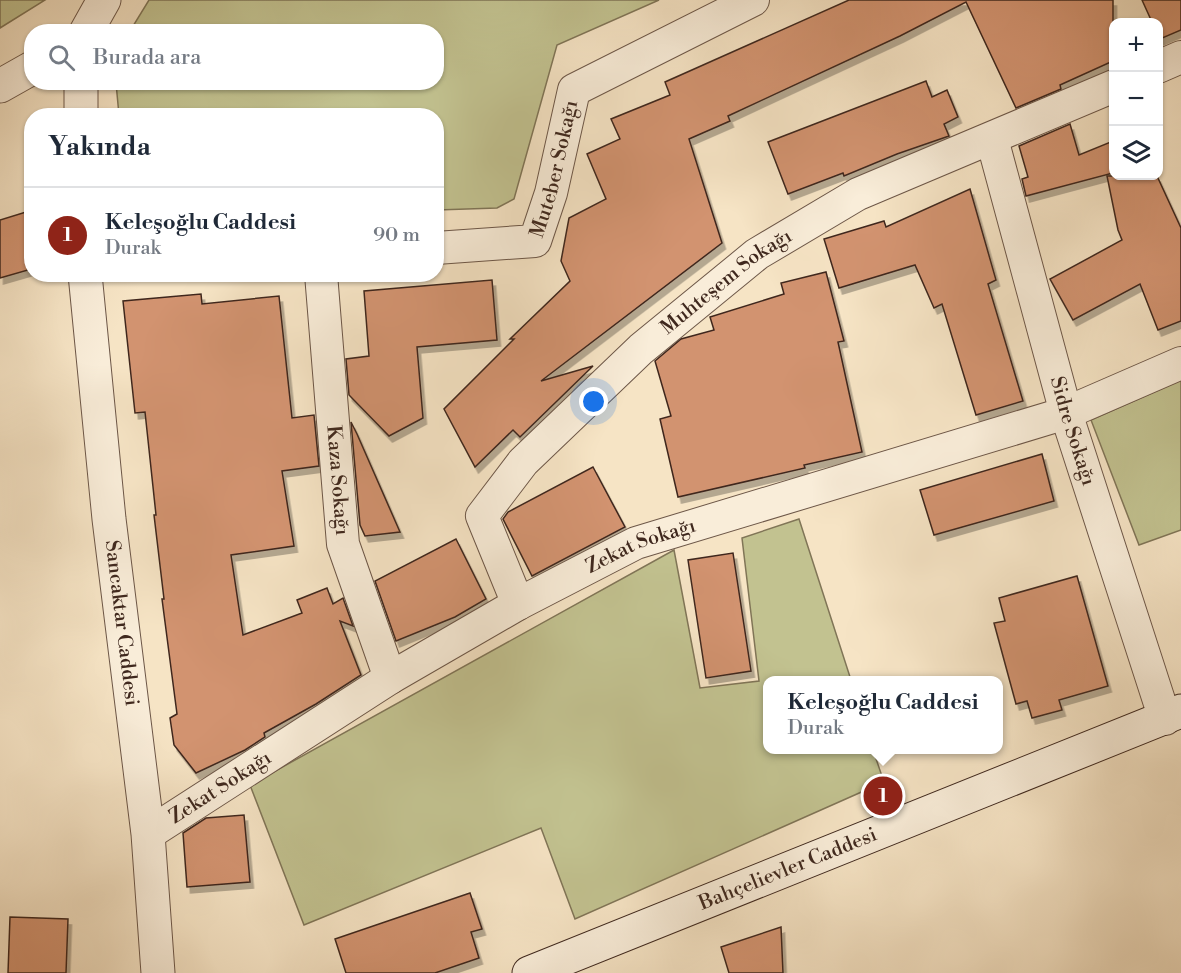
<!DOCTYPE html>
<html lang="tr">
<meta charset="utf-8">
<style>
:root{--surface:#fff;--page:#f2f2f3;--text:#1f2937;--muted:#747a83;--line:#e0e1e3;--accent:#8f2418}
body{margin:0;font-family:"Libre Bodoni",serif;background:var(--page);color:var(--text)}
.controls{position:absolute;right:18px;top:18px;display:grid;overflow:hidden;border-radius:12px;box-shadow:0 2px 4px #0004}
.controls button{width:54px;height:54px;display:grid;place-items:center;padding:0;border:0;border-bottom:2px solid var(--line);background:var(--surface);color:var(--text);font:30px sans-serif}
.you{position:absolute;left:594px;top:402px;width:21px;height:21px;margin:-15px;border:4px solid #fff;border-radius:50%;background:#1a73e8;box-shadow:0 0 0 9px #1a73e833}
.badge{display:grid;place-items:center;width:39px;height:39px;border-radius:50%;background:var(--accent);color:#fff;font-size:20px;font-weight:700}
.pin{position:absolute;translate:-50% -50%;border:3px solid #fff;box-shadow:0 2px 6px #0006}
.popup{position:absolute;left:763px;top:676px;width:240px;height:78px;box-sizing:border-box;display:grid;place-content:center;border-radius:12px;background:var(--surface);filter:drop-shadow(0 2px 4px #0005);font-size:20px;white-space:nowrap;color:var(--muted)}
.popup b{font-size:22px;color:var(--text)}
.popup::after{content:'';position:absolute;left:50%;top:100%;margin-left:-12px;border:12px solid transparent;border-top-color:var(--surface)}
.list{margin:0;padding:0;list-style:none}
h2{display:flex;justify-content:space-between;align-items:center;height:78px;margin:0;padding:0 24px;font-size:26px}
h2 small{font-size:20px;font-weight:400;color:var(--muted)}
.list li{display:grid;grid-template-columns:39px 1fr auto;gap:18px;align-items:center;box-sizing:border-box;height:96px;padding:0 24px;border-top:2px solid var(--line)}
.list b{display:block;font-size:22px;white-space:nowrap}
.list p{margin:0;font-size:20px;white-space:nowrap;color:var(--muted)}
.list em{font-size:20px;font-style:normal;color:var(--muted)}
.icon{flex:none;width:33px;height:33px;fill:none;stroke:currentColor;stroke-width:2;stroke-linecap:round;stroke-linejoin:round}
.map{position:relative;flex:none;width:1181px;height:973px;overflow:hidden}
.search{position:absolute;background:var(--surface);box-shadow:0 2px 4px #0004;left:24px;top:24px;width:420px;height:66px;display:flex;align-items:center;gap:15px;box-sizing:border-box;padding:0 21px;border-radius:24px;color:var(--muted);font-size:22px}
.panel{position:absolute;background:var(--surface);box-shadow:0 2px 4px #0004;left:24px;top:108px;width:420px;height:174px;border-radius:24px}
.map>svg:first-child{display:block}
</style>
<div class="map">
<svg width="1181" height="973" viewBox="0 0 1181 973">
<defs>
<filter id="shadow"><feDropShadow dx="3.5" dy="6" stdDeviation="0" flood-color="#0004"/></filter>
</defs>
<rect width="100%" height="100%" fill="#f6e4c5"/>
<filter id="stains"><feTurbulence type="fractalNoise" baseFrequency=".00333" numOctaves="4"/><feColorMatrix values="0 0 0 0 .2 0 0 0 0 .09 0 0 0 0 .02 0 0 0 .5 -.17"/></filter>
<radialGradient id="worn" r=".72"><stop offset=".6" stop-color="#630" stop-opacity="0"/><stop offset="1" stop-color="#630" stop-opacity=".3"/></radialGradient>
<g fill="#c2c290" stroke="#807557" stroke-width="1.5">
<path d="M0,0h45l-45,28z"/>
<path d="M149,0h510l-102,45 -43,154 -17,9 -60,2 -1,-94 -317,-1 -3,-32 320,-1v-50l-306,-1z"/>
<path d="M1181,380v150l-42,15 -48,-125z"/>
<path d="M799,519l52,161h-83v70h105l11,32 -309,137 -34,-91 -237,97 -54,-140 424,-235 26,138 59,-7 -17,-143z"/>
</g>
<g fill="#d29370" stroke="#3f281e" stroke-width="1.5" filter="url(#shadow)">
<path d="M849,0h264v61l-53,24 1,4 -45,19 -50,-106 -66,34 -172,80 2,5 -41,18 33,104 -181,138 52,-15 -73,71 -7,-7 -38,37 -31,-58 70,-70h-4l60,-58 -9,-20 8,-43 37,-19 -19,-45 33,-15 -9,-20 59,-24 -5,-13z"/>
<path d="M1142,0h39v30l-21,9 -2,-17h-6z"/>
<path d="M926,81l6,16 15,-7 11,27 -14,7 5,12 -52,18 -53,22 -1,-3 -55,21 -20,-52z"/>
<path d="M1070,124l9,31 34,-14v32l-87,23 -4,-17 6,-2 -9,-31z"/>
<path d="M1107,176h50l24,52v93l-23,9 -18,-46 -67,36 -23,-41 72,-39 -4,-10z"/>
<path d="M970,189l26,91 -8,4 35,117 -47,14 -34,-111 -8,4 -19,-43 -76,23 -15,-49 60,-18 2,6z"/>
<path d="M26,212l2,58 -28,8v-58z"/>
<path d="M826,272l18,69 -6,1 24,110 -58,13 1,3 -127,29 -18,-78 11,-3 -16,-55 26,-22 33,-9 -4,-13 74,-23 -3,-11z"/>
<path d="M492,280l5,60 -80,7 6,71 -34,18 -40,-41 -3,-36 23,-3 -5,-65z"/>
<path d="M201,294l1,10 77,-8 13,122 22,-3 5,51 -37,5 12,75 -63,9 12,80 59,-22 -5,-13 30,-12 6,16 10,-6 10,28 -13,-5 21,54 -45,29 -52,29 1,4 -20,13 -49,23 -22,-28 -4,-27 7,-4 -15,-115h2l-10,-84h2l-11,-103 -10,1 -12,-112z"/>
<path d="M351,422l6,12 43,98 -35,4 -5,-11z"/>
<path d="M1042,454l12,47 -120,34 -14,-45z"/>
<path d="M593,467l32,60 -93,49 -29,-57 5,-7z"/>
<path d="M456,539l30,60 -31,18 -59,24 -21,-60z"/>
<path d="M733,553l18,118 -45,7 -18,-118z"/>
<path d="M1077,576l31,110 -49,14 3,10 -30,8 -5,-17 -11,3 -22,-81 11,-2 -6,-23z"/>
<path d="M244,815l6,67 -63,5 -4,-54 23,-15z"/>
<path d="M470,893l12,36 -11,3 8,26 -44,15h-89l-11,-34z"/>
<path d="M10,917l58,2 -2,54h-58z"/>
<path d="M781,927l2,46h-54l-8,-26z"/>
</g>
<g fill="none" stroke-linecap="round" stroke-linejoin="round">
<g stroke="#6d5748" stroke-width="34">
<g id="minor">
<path d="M1158,67l23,-10"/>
<path id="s1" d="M992,139l74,274 99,306"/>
<path id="s2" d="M436,248l99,-7 16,-48 23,-103 179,-90"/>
<path id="s3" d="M321,274l22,270 47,134"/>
<path id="s4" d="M518,604l-36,-88 41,-54 118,-113 116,-95 101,-60 256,-108"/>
<path id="s5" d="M148,834l242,-156 128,-74 118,-61 430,-130 115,-50"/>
</g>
</g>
<g stroke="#6d5748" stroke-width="35">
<g id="tertiary">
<path d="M86,32l18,-32"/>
<path d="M0,86l32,-18"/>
<path d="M81,116v-34"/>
<path id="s6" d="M85,274l24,245 39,315 10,139"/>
</g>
</g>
<g stroke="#3f281e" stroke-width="35">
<g id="secondary">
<path id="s7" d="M529,973l652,-262"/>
</g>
</g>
<use href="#minor" stroke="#f9edd9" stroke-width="32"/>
<use href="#tertiary" stroke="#f9edd9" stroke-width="33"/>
<use href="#secondary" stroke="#f9edd9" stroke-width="33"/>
</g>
<g text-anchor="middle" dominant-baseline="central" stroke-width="5" stroke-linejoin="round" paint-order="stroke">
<g font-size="20" fill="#3f281e" stroke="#f9edd9">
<text stroke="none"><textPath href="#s2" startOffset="174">Muteber Sokağı</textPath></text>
<text stroke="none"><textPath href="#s4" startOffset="435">Muhteşem Sokağı</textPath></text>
<text stroke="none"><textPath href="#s1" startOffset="303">Sidre Sokağı</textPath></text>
<text stroke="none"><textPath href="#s3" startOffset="207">Kaza Sokağı</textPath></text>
<text stroke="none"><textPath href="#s5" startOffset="572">Zekat Sokağı</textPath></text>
<text stroke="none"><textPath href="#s6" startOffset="351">Sancaktar Caddesi</textPath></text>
<text stroke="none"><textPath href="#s5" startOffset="86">Zekat Sokağı</textPath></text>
<text stroke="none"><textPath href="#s7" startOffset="279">Bahçelievler Caddesi</textPath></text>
</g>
</g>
<rect width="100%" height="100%" filter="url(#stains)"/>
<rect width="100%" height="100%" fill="url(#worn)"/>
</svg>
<div class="controls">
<button>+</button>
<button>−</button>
<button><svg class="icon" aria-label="layers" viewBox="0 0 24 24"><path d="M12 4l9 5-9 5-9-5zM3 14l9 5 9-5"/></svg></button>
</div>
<div class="you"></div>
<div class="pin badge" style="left:883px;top:796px">1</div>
<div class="popup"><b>Keleşoğlu Caddesi</b>Durak</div>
<div class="search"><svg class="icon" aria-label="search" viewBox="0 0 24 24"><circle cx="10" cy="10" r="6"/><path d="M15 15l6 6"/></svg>Burada ara</div>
<section class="panel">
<h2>Yakında<small></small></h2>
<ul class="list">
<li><span class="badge">1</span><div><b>Keleşoğlu Caddesi</b><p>Durak</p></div><em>90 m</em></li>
</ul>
</section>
</div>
